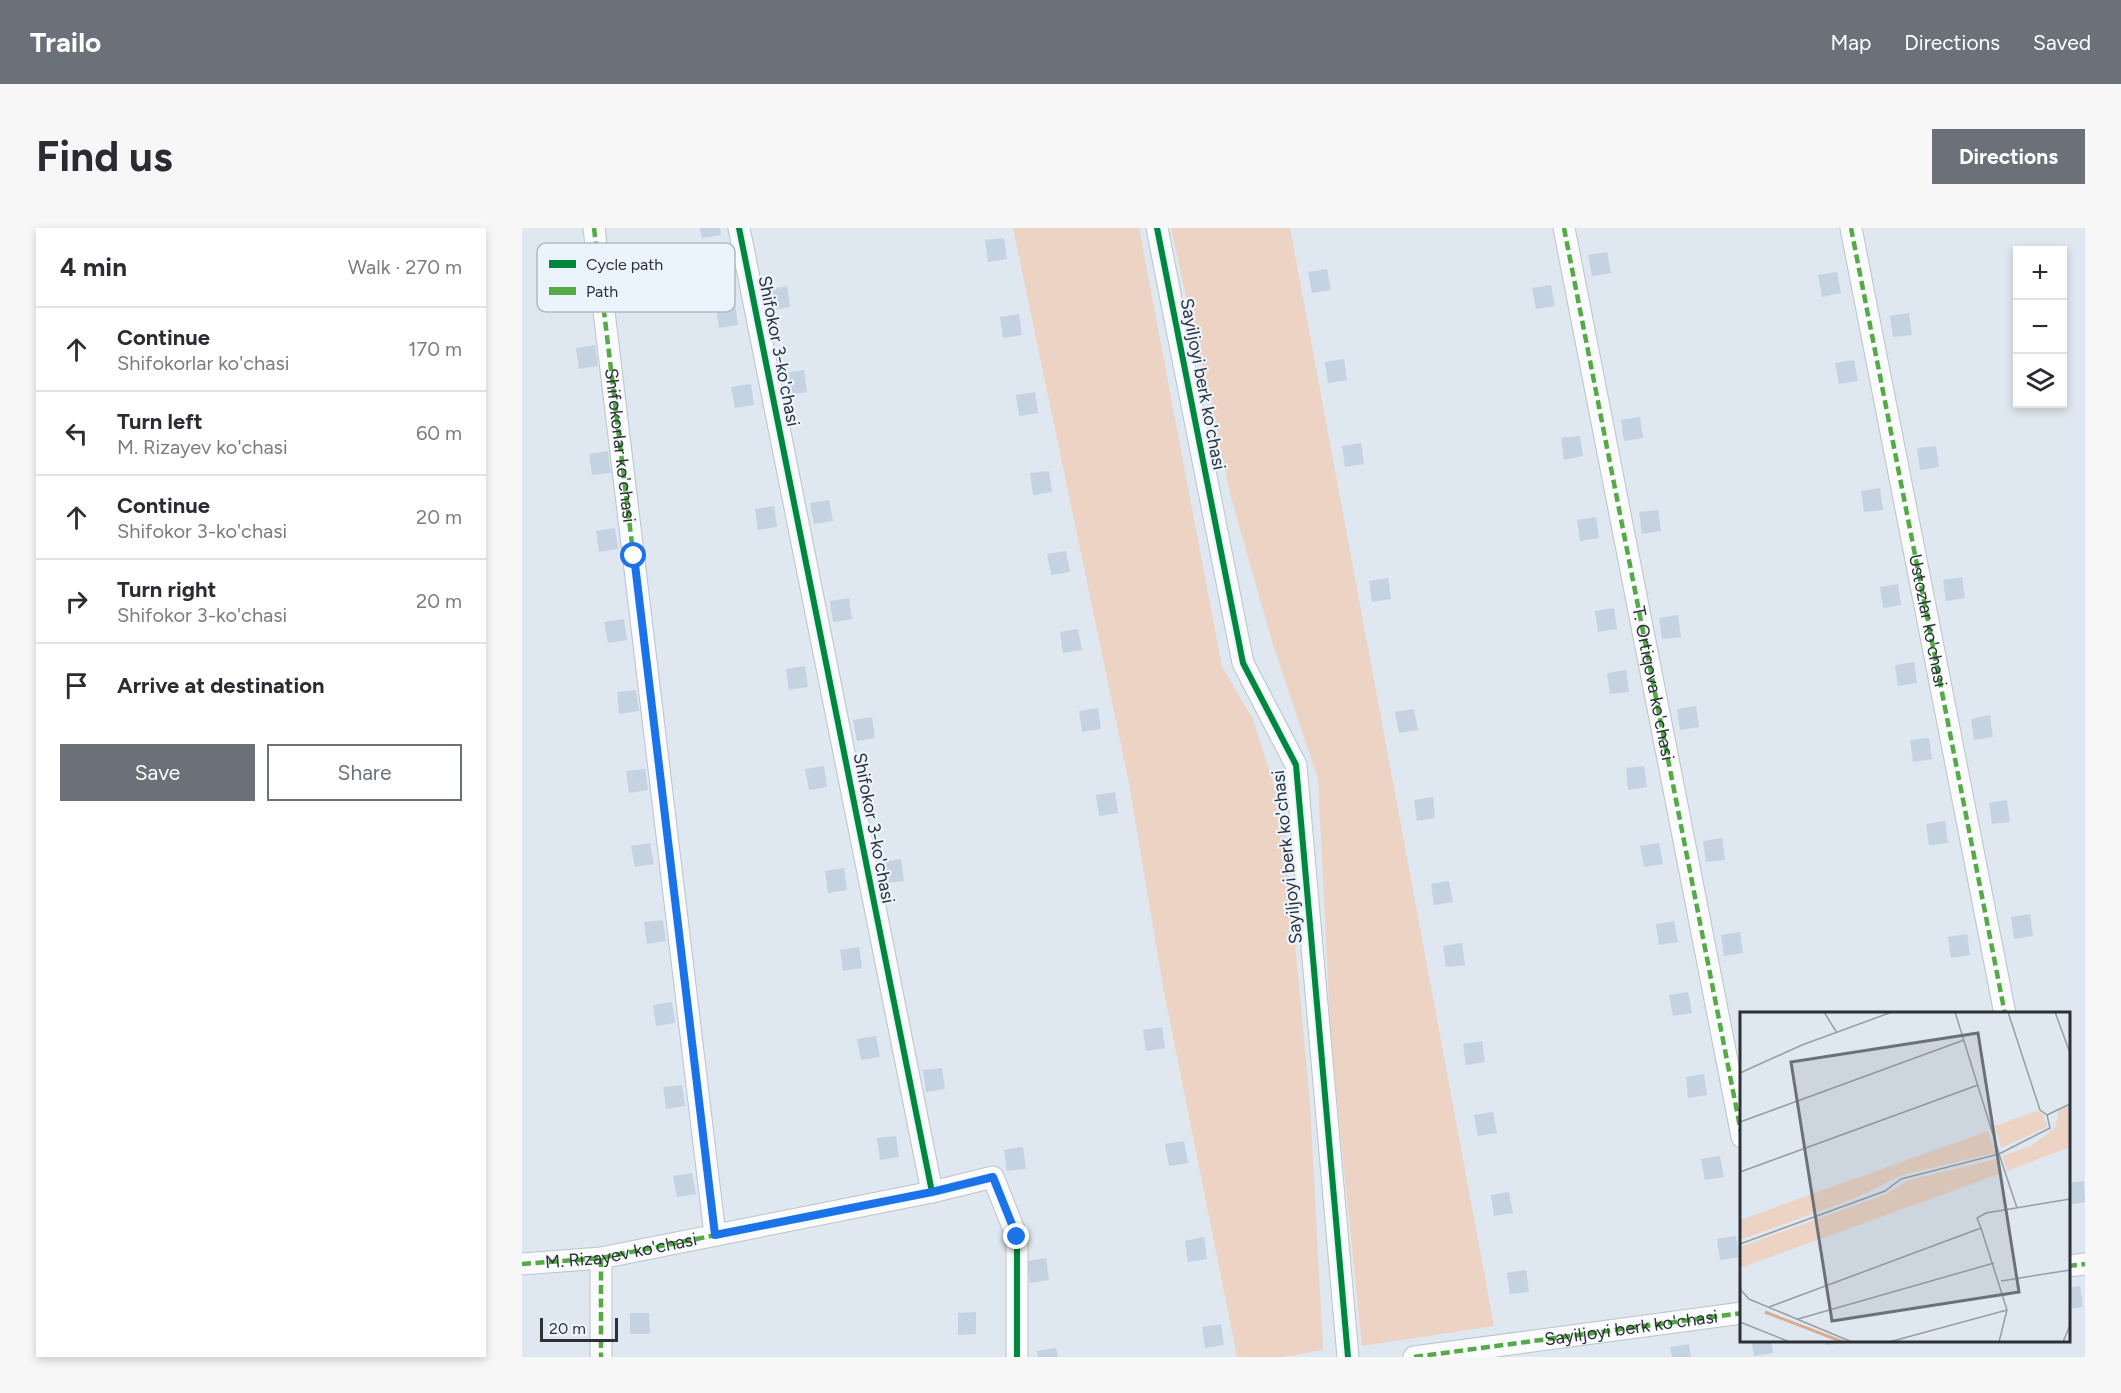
<!DOCTYPE html>
<meta charset="utf-8">
<style>
:root{--surface:#fff;--page:#f7f7f7;--text:#2b2b33;--muted:#7c7c81;--line:#e1e1e2;--accent:#6b7178}
body{margin:0;font-family:Figtree,sans-serif;background:var(--page);color:var(--text)}
.controls{position:absolute;right:18px;top:18px;display:grid;overflow:hidden;border-radius:0px;box-shadow:0 3px 9px #0003}
.controls button{width:54px;height:54px;display:grid;place-items:center;padding:0;border:0;border-bottom:2px solid var(--line);background:var(--surface);color:var(--text);font:30px sans-serif}
.scale{position:absolute;left:18px;bottom:15px;width:78px;box-sizing:border-box;padding-left:6px;border:3px solid #2c3137;border-top:0;font-size:16px;line-height:21px;white-space:nowrap;color:#2c3137;-webkit-text-stroke:4px #ebf3fc;paint-order:stroke}
.stop{position:absolute;width:18px;height:18px;margin:-14px;border:4px solid #1a73e8;border-radius:50%;background:#fff}
.stop.end{background:#1a73e8;border-color:#fff;box-shadow:0 2px 6px #0008}
.list{margin:0;padding:0;list-style:none}
h2{display:flex;justify-content:space-between;align-items:center;height:78px;margin:0;padding:0 24px;font-size:26px}
h2 small{font-size:20px;font-weight:400;color:var(--muted)}
.list li{display:grid;grid-template-columns:39px 1fr auto;gap:18px;align-items:center;box-sizing:border-box;height:84px;padding:0 24px;border-top:2px solid var(--line)}
.list b{display:block;font-size:22px;white-space:nowrap}
.list p{margin:0;font-size:20px;white-space:nowrap;color:var(--muted)}
.list em{font-size:20px;font-style:normal;color:var(--muted)}
.actions{display:flex;gap:12px;padding:18px 24px}
.actions a{flex:1;padding:14px 0;border:2px solid var(--accent);border-radius:0px;text-align:center;font-size:21px;color:var(--accent)}
.actions .main{background:var(--accent);color:#fff}
.icon{flex:none;width:33px;height:33px;fill:none;stroke:currentColor;stroke-width:2;stroke-linecap:round;stroke-linejoin:round}
.map{position:relative;flex:none;width:1563px;height:1129px;overflow:hidden;border-radius:0px}
header{display:flex;align-items:center;gap:36px;box-sizing:border-box;height:84px;padding:0 30px;background:var(--accent);color:#fff}
header strong{font-size:28px}
nav{display:flex;gap:33px;margin-inline-start:auto;font-size:21px}
.intro{display:flex;align-items:center;justify-content:space-between;box-sizing:border-box;height:144px;padding:0 36px}
h1{margin:0;font-size:42px}
.button{padding:15px 27px;border-radius:0px;background:var(--accent);color:#fff;font-size:21px;font-weight:700}
main{display:flex;gap:36px;padding:0 36px}
aside{flex:1;background:var(--surface);border-radius:0px;box-shadow:0 3px 9px #0003}
.map>svg:first-child{display:block}
</style>
<header>
<strong>Trailo</strong>
<nav><a>Map</a><a>Directions</a><a>Saved</a></nav>
</header>
<div class="intro"><h1>Find us</h1><a class="button">Directions</a></div>
<main>
<aside>
<h2>4 min<small>Walk · 270 m</small></h2>
<ul class="list">
<li><svg class="icon" aria-label="ahead" viewBox="0 0 24 24"><path d="M12 20V5M6 11l6-6 6 6"/></svg><div><b>Continue</b><p>Shifokorlar ko'chasi</p></div><em>170 m</em></li>
<li><svg class="icon" aria-label="left" viewBox="0 0 24 24"><path d="M17 20v-9H6M10 6l-5 5 5 5"/></svg><div><b>Turn left</b><p>M. Rizayev ko'chasi</p></div><em>60 m</em></li>
<li><svg class="icon" aria-label="ahead" viewBox="0 0 24 24"><path d="M12 20V5M6 11l6-6 6 6"/></svg><div><b>Continue</b><p>Shifokor 3-ko'chasi</p></div><em>20 m</em></li>
<li><svg class="icon" aria-label="right" viewBox="0 0 24 24"><path d="M7 20v-9h11M14 6l5 5-5 5"/></svg><div><b>Turn right</b><p>Shifokor 3-ko'chasi</p></div><em>20 m</em></li>
<li><svg class="icon" aria-label="arrive" viewBox="0 0 24 24"><path d="M6 21V4h12l-3 4 3 4H6"/></svg><div><b>Arrive at destination</b></div></li>
</ul>
<div class="actions"><a class="main">Save</a><a>Share</a></div>
</aside>
<div class="map">
<svg width="1563" height="1129" viewBox="0 0 1563 1129">
<rect width="100%" height="100%" fill="#dfe7f0"/>
<g fill="#edd3c3">
<path d="M491,0h126l83,439 31,52 30,96 27,288 13,247 -40,7h-46l-73,-365 -35,-209z"/>
<path d="M649,0h119l204,1098 -132,20 -31,-306 -13,-261 -44,-131 -43,-151z"/>
</g>
<g fill="#c5d2e2">
<path d="M178,0h20l1,7 -19,3z"/>
<path d="M482,10l3,21 -19,3 -3,-22z"/>
<path d="M1085,24l4,21 -19,3 -4,-21z"/>
<path d="M805,41l4,21 -19,3 -4,-21z"/>
<path d="M1315,44l4,21 -19,4 -4,-22z"/>
<path d="M1029,57l4,21 -19,3 -4,-21z"/>
<path d="M265,58l3,21 -18,3 -3,-21z"/>
<path d="M213,76l3,21 -19,3 -3,-21z"/>
<path d="M1387,85l3,22 -19,2 -3,-21z"/>
<path d="M497,86l3,21 -19,3 -3,-21z"/>
<path d="M73,117l3,21 -19,3 -3,-21z"/>
<path d="M822,131l3,21 -19,3 -3,-21z"/>
<path d="M1332,132l4,21 -19,3 -4,-21z"/>
<path d="M282,142l3,22 -19,3 -3,-22z"/>
<path d="M229,156l3,21 -19,3 -4,-21z"/>
<path d="M513,164l3,21 -19,3 -3,-21z"/>
<path d="M1118,189l3,21 -19,3 -3,-21z"/>
<path d="M1058,208l3,20 -19,4 -3,-22z"/>
<path d="M839,215l3,21 -19,3 -3,-21z"/>
<path d="M1414,218l3,21 -19,3 -3,-22z"/>
<path d="M86,223l3,22 -19,2 -3,-21z"/>
<path d="M527,243l3,21 -19,3 -3,-22z"/>
<path d="M1358,260l3,22 -19,2 -3,-21z"/>
<path d="M307,272l4,21 -19,3 -4,-21z"/>
<path d="M252,278l3,21 -19,3 -3,-21z"/>
<path d="M1136,282l3,21 -19,3 -3,-22z"/>
<path d="M1074,289l3,21 -19,3 -3,-21z"/>
<path d="M93,300l3,21 -19,3 -3,-21z"/>
<path d="M544,323l4,21 -19,3 -4,-21z"/>
<path d="M1440,349l3,21 -19,3 -3,-21z"/>
<path d="M866,350l3,21 -19,3 -3,-21z"/>
<path d="M1376,356l3,21 -18,3 -3,-21z"/>
<path d="M327,370l3,21 -19,3 -3,-21z"/>
<path d="M1092,380l3,21 -19,3 -3,-21z"/>
<path d="M1156,387l3,22 -19,2 -3,-21z"/>
<path d="M102,391l3,21 -19,3 -4,-21z"/>
<path d="M556,401l4,21 -19,3 -3,-21z"/>
<path d="M1392,434l3,21 -19,3 -3,-21z"/>
<path d="M283,438l3,21 -19,3 -3,-21z"/>
<path d="M1104,442l3,22 -19,2 -3,-21z"/>
<path d="M114,462l3,21 -20,3 -2,-22z"/>
<path d="M1174,478l3,21 -19,3 -3,-21z"/>
<path d="M576,480l3,21 -19,3 -3,-21z"/>
<path d="M892,481l4,21 -19,3 -4,-21z"/>
<path d="M1468,487l3,22 -19,3 -3,-21z"/>
<path d="M350,489l3,21 -18,3 -4,-21z"/>
<path d="M1407,510l3,21 -19,3 -3,-22z"/>
<path d="M302,538l3,21 -18,3 -4,-21z"/>
<path d="M1122,538l3,21 -19,3 -2,-22z"/>
<path d="M123,541l3,21 -19,3 -3,-22z"/>
<path d="M593,564l3,21 -19,3 -3,-21z"/>
<path d="M911,569l2,21 -18,3 -3,-21z"/>
<path d="M1485,572l3,22 -18,2 -3,-21z"/>
<path d="M1423,593l3,22 -19,2 -3,-21z"/>
<path d="M1200,610l3,22 -19,2 -3,-21z"/>
<path d="M128,615l4,21 -19,3 -4,-21z"/>
<path d="M1137,615l4,21 -19,3 -4,-21z"/>
<path d="M379,631l3,22 -19,2 -3,-21z"/>
<path d="M322,640l3,22 -19,3 -3,-22z"/>
<path d="M927,653l4,21 -19,3 -3,-21z"/>
<path d="M1508,686l3,22 -19,3 -3,-22z"/>
<path d="M141,692l3,21 -19,3 -3,-22z"/>
<path d="M1152,693l4,21 -19,3 -3,-21z"/>
<path d="M1218,704l3,21 -19,3 -3,-21z"/>
<path d="M1445,706l3,21 -19,3 -3,-21z"/>
<path d="M940,715l3,22 -19,2 -3,-21z"/>
<path d="M337,719l3,21 -19,3 -3,-21z"/>
<path d="M1166,764l4,21 -19,3 -4,-21z"/>
<path d="M150,774l3,21 -19,3 -3,-21z"/>
<path d="M1216,791h4v16l-2,1z"/>
<path d="M640,799l3,21 -19,3 -3,-21z"/>
<path d="M354,808l4,21 -19,3 -4,-21z"/>
<path d="M960,813l3,21 -19,3 -3,-21z"/>
<path d="M420,840l3,21 -19,3 -3,-22z"/>
<path d="M1182,846l3,21 -19,3 -2,-21z"/>
<path d="M160,857l3,21 -19,3 -3,-22z"/>
<path d="M971,884l4,21 -19,3 -4,-21z"/>
<path d="M374,908l3,21 -19,3 -3,-22z"/>
<path d="M662,913l4,22 -19,3 -4,-22z"/>
<path d="M501,919l3,22 -19,2 -3,-21z"/>
<path d="M1198,928l4,21 -19,3 -4,-21z"/>
<path d="M170,945l4,21 -19,3 -4,-21z"/>
<path d="M1562,953l1,21 -17,3v-22z"/>
<path d="M987,964l4,21 -19,3 -3,-21z"/>
<path d="M1214,1008l3,21 -19,3 -3,-21z"/>
<path d="M682,1009l3,22 -19,3 -3,-21z"/>
<path d="M524,1030l3,22 -19,3 -3,-22z"/>
<path d="M1004,1042l3,22 -19,2 -3,-21z"/>
<path d="M1558,1058l3,21 -15,2v-21z"/>
<path d="M454,1084v22l-18,1v-22z"/>
<path d="M108,1085h19l1,21h-20z"/>
<path d="M699,1096l3,21 -19,3 -3,-21z"/>
<path d="M1229,1112h20l2,13 -19,3z"/>
<path d="M1303,1112h19l1,3 -19,2z"/>
<path d="M1167,1116l2,13h-19l-2,-10z"/>
<path d="M534,1120l2,9h-20l-1,-6z"/>
</g>
<g fill="none" stroke-linecap="round" stroke-linejoin="round">
<g stroke="#bcc3ca" stroke-width="23">
<g id="street">
<path id="s1" d="M72,0l121,1007"/>
<path d="M217,0l193,964 61,-15 24,60v120"/>
<path d="M635,0l86,435 53,102 52,592"/>
<path d="M1042,0l178,909"/>
<path d="M1329,0l154,786"/>
<path d="M79,1030v99"/>
<path d="M0,1036l79,-6 331,-66"/>
<path d="M1546,1038l17,-2"/>
<path id="s2" d="M892,1129l328,-44"/>
</g>
</g>
<use href="#street" stroke="#fafbfd" stroke-width="21"/>
<g stroke="#54ab45" stroke-width="4.5" stroke-dasharray="9 4.5" stroke-linecap="butt">
<path d="M72,0l121,1007"/>
<path id="s3" d="M1042,0l178,909"/>
<path id="s4" d="M1329,0l154,786"/>
<path d="M79,1030v99"/>
<path id="s5" d="M0,1036l79,-6 331,-66"/>
<path d="M1546,1038l17,-2"/>
<path d="M892,1129l328,-44"/>
</g>
<g stroke="#ebf3fc" stroke-width="10">
<g id="cycleway">
<path d="M217,0l193,964 61,-15 24,60v120"/>
<path d="M635,0l86,435 53,102 52,592"/>
</g>
</g>
<use href="#cycleway" stroke="#00873e" stroke-width="6"/>
</g>
<g fill="none" stroke-linecap="round" stroke-linejoin="round">
<path stroke="#1a73e8" stroke-width="8" d="M112,328l81,679 217,-43 61,-15 24,60"/>
</g>
<g text-anchor="middle" dominant-baseline="central" stroke-width="4.5" stroke-linejoin="round" paint-order="stroke">
<g font-size="18" fill="#2c3137" stroke="#ebf3fc">
<text transform="translate(257 123) rotate(79)">Shifokor 3-ko'chasi</text>
<text transform="translate(681 156) rotate(79)">Sayiljoyi berk ko'chasi</text>
<text stroke="none"><textPath href="#s1" startOffset="219">Shifokorlar ko'chasi</textPath></text>
<text stroke="none"><textPath href="#s4" startOffset="400">Ustozlar ko'chasi</textPath></text>
<text stroke="none"><textPath href="#s3" startOffset="464">T. Ortiqova ko'chasi</textPath></text>
<text transform="translate(352 600) rotate(79)">Shifokor 3-ko'chasi</text>
<text transform="translate(765 629) rotate(-96)">Sayiljoyi berk ko'chasi</text>
<text stroke="none"><textPath href="#s5" startOffset="100">M. Rizayev ko'chasi</textPath></text>
<text stroke="none"><textPath href="#s2" startOffset="219">Sayiljoyi berk ko'chasi</textPath></text>
</g>
</g>
<g transform="translate(1218 784)">
<rect width="330" height="330" fill="#dfe7f0"/>
<path d="M330,94v41l-63,24 -5,-15 29,-10 24,-18 4,-18zM296,99l7,3 4,13 -46,21 -6,-22zM248,119l7,22 -93,22 -44,22 -118,43v-20zM257,147l5,14 -262,95v-21l146,-53 23,-14z" fill="#edd3c3"/>
<path fill="none" stroke="#daac8f" stroke-width="3" d="M25,300l78,30"/>
<path fill="none" stroke="#979ea6" stroke-width="1.5" d="M84,0l13,21M268,0l32,98 7,5M315,0l15,41M0,61l62,-28 90,-33M0,110l224,-82M0,160l238,-87M277,196l-18,-54 51,-26 -3,-13 23,-11M241,216l26,82 -8,32M0,232l145,-53 16,-12 98,-25 -44,-142M261,269l69,-11M0,277l9,10 103,43M29,295l212,-79 -4,-10 9,-5 84,-14M58,307l196,-56M0,310l50,20M149,330l118,-32M323,330l7,-17"/>
<path fill="#6b7178" fill-opacity="0.15" stroke="#6b7178" stroke-width="3" d="M238,21l41,259 -187,29 -41,-259z"/>
<rect width="330" height="330" fill="none" stroke="#2c3137" stroke-width="3"/>
</g>
<rect x="15" y="15" width="198" height="69" rx="9" fill="#ebf3fc" stroke="#b2b9c1" stroke-width="1.5"/>
<rect x="27" y="32" width="27" height="8" fill="#00873e"/>
<rect x="27" y="59" width="27" height="8" fill="#54ab45"/>
<g font-size="16" fill="#2c3137">
<text x="64" y="42">Cycle path</text>
<text x="64" y="69">Path</text>
</g>
</svg>
<div class="controls">
<button>+</button>
<button>−</button>
<button><svg class="icon" aria-label="layers" viewBox="0 0 24 24"><path d="M12 4l9 5-9 5-9-5zM3 14l9 5 9-5"/></svg></button>
</div>
<div class="scale">20 m</div>
<div class="stop" style="left:112px;top:328px"></div>
<div class="stop end" style="left:495px;top:1009px"></div>
</div>
</main>
